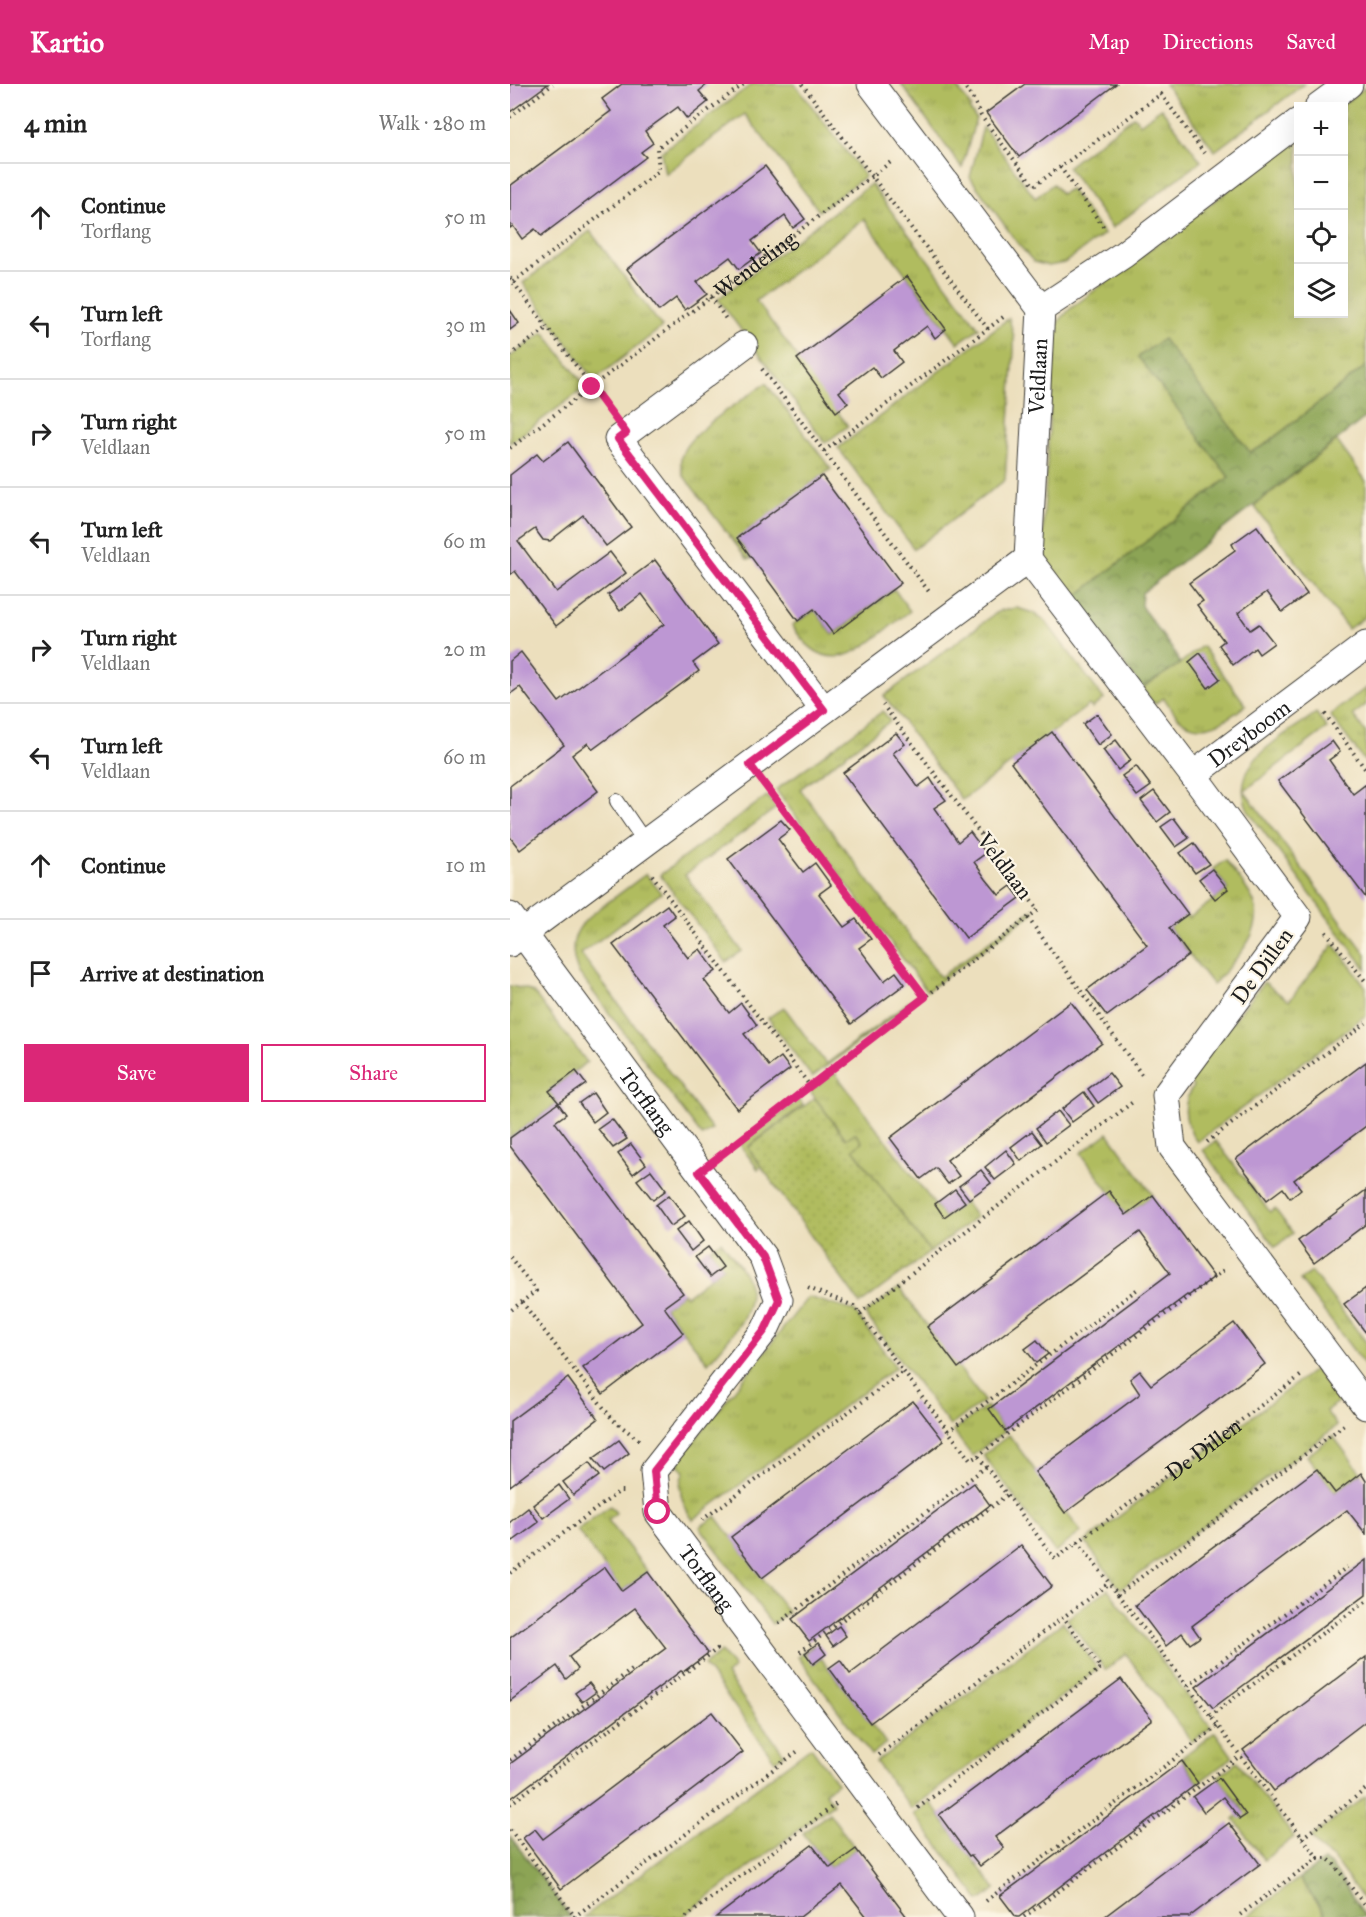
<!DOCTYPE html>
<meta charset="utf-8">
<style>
:root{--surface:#fff;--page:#f2f2f2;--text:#222;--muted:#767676;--line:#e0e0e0;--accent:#db2777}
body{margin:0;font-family:"IM FELL Great Primer",serif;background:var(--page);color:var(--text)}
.controls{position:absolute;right:18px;top:18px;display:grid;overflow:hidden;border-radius:0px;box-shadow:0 6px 24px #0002}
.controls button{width:54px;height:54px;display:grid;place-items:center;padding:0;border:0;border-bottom:2px solid var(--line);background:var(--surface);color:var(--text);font:30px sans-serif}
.stop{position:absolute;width:18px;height:18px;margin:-14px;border:4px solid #db2777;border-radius:50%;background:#fff}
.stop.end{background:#db2777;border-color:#fff;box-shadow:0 2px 6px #0008}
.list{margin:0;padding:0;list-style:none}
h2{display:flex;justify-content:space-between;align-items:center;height:78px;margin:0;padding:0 24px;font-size:26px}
h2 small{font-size:20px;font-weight:400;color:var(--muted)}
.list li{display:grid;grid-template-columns:39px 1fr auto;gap:18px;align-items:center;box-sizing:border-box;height:108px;padding:0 24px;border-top:2px solid var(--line)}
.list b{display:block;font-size:22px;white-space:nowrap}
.list p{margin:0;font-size:20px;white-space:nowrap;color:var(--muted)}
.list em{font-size:20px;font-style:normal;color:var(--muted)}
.actions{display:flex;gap:12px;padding:18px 24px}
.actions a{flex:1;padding:14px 0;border:2px solid var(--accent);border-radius:0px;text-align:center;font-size:21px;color:var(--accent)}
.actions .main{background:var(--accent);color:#fff}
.icon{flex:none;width:33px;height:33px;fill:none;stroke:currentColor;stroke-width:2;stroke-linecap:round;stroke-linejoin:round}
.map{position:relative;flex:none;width:856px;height:1833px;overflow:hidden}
header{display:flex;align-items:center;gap:36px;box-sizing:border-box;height:84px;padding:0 30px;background:var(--accent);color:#fff}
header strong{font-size:28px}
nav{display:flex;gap:33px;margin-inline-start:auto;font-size:21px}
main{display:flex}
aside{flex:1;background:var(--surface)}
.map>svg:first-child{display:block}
</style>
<header>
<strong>Kartio</strong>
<nav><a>Map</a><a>Directions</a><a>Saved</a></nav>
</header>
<main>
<aside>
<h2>4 min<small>Walk · 280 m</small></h2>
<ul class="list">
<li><svg class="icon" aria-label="ahead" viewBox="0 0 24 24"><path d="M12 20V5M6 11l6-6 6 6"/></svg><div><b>Continue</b><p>Torflang</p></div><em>50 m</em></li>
<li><svg class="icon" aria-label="left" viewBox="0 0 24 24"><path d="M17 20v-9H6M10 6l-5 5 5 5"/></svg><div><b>Turn left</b><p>Torflang</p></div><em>30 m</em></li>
<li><svg class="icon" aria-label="right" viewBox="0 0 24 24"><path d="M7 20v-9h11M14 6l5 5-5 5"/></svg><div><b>Turn right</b><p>Veldlaan</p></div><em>50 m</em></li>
<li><svg class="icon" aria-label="left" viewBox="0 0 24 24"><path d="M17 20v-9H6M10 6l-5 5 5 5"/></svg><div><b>Turn left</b><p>Veldlaan</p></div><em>60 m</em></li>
<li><svg class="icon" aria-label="right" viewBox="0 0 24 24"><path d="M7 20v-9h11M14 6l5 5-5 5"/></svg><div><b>Turn right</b><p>Veldlaan</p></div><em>20 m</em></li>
<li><svg class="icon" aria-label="left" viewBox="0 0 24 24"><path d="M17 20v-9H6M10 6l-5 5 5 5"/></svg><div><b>Turn left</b><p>Veldlaan</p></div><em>60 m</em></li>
<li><svg class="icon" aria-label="ahead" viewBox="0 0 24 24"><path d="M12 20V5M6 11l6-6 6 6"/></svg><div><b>Continue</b></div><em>10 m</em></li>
<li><svg class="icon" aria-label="arrive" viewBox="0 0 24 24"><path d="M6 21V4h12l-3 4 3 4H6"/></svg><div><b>Arrive at destination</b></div></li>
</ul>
<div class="actions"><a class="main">Save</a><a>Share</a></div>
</aside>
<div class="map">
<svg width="856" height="1833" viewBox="0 0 856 1833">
<defs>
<pattern id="grass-tufts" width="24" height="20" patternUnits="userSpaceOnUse" patternTransform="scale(1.5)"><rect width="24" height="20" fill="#b0bc5e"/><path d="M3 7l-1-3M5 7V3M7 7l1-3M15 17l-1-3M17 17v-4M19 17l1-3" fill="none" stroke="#97a151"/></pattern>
<pattern id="forest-crowns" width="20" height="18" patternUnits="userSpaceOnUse" patternTransform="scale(1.5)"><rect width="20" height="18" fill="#8ca455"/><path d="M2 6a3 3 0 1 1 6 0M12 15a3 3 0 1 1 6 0" fill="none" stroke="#728546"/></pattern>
<pattern id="park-dots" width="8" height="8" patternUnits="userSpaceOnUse" patternTransform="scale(1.5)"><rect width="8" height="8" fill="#b0bc5e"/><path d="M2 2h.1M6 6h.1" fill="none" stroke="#97a151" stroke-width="1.8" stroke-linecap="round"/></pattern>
</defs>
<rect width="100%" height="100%" fill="#fcf5e5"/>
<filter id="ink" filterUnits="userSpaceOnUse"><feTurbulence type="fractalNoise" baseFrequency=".0167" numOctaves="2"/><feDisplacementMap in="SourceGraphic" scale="12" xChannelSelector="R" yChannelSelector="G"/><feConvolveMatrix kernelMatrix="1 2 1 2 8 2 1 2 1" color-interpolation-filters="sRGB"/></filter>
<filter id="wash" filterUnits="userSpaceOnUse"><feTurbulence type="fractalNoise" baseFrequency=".008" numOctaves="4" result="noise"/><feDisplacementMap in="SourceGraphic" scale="24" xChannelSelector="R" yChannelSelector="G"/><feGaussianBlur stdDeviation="1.35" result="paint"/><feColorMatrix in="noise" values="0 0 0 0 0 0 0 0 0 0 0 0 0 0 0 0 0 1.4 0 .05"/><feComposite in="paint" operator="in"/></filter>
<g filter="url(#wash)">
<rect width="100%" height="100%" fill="#ecdfbd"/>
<g fill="url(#grass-tufts)" stroke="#666c3d" stroke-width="1.5">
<path d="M242,0h43l70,92 -46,35 -74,-97 -80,60 -4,-22z"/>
<path d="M391,0h54l16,23 -2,2 7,9 -14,50z"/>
<path d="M655,0h139l-89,67z"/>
<path d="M856,3v279l-103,80 -13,7 -87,-114 -24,18 90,120 -155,121 -27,-37 -5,-15 13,-216 4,-9 11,-12 228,-171v176h46v-208h-3z"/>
<path d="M651,24l40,53 -89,67 -45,-61 67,-51 6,8z"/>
<path d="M473,43l52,71 18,-14 8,10 9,-5 34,45 -40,29 -15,3 -15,-4 -16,-18 -48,-67z"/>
<path d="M361,100l108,144 -21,15 -94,-124 -108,82 92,125 -23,17 -107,-144z"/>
<path d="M80,147l72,96 -68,53 -71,-97z"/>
<path d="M499,234l5,19v14l-9,129 -91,69 -76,-101z"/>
<path d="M34,248l42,55 -76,56v-86z"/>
<path d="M256,299l65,86 -93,70 14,20h-5l-64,-84c-2,-8 -4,-15 0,-23 9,-22 62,-53 83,-69z"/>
<path d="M827,357l29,40v135l-18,13 -94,-123z"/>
<path d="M384,505l16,22c-42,31 -79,78 -118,14l23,-15 18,25z"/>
<path d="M507,524l16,5 13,9 58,77 -12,9 -3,-3 -127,95 -78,-104 111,-82 7,-4z"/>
<path d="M692,562l44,59c-18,15 -46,34 -68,12 -5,-5 -10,-13 -14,-19l-10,6 -12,-16 37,-24z"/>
<path d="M856,604v17l-13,10 13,18v30l-36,-48z"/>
<path d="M373,627l7,10 -90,68 140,188 92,-67 2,2 -107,79 -151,-201z"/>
<path d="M806,629l11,15 -83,63 122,163v15l-117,-157c-24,-49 33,-74 67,-99z"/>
<path d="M257,712l9,12 -91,67 57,76 -16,11 -66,-87z"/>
<path d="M715,776c9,13 23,27 29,42 12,32 -23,61 -41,83l-44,-57 17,-13 3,3 39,-29 -15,-20z"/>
<path d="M136,790l15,19 -80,61 131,175 -10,7 -124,-164c-14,-36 3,-50 30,-70 13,-9 26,-19 38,-28z"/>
<path d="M824,860l32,43v28l-169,127c-13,-18 -16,-37 -4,-56l-6,-6 77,-98 25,19z"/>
<path d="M0,902l16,3 8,4 53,69 -38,29 9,12 -48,35z"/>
<path d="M407,912l1,2 -106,79 -44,-59 16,-11 42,57z"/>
<path d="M325,989l109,144 21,-15 11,15 -46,35 -77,-103 8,-8 -6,-8 -9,6 -36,-48z"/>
<path d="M289,1016l4,5 -55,42 13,19 -3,3 -18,-24z"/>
<path d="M598,1049l45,62 -27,20 -45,-62z"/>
<path d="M706,1057l54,71 5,-3 18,24 -18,14 -72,-97z"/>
<path d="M211,1157c9,12 20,24 26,38 13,32 -21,62 -39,84l-44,-56 19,-14 3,3 37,-29 -13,-18z"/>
<path d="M802,1188l54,70v25l-66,-87z"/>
<path d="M389,1204l85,113 -34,25 -85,-112z"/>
<path d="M298,1213l46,14 42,56 -203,153c-10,-14 -18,-31 -9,-48l-6,-8 1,-4z"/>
<path d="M805,1285l24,32 -13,10 11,15 -217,163 -35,-47z"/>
<path d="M477,1322l18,25 -33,25 -19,-25z"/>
<path d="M499,1351l72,97 -26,20 -72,-97z"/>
<path d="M823,1352l28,37 -26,20 -28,-37z"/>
<path d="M100,1422l6,7 -8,7 40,52 -26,19 -45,-61z"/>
<path d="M206,1432l72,96 -16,12 -72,-97z"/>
<path d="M598,1505l103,138 -19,15 -66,-88 -20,16 -39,-51z"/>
<path d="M553,1538l35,47 -187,140 -35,-47z"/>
<path d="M303,1561v19l8,-6 65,85 -15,12 -73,-98z"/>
<path d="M211,1568l13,16 -8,7 58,79 -9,7 -71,-96z"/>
<path d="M705,1648l18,25 -35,26 -17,-25z"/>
<path d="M301,1663l26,36 -12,9 8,12 -151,113h-98z"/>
<path d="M727,1678l57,75 -30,23 -30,-41 10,-8 -26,-34z"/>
<path d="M856,1712v107l-33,-45 -13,-9 -9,-12z"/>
<path d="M420,1718l10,13 -1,1 57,73 -16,12 -66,-87z"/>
<path d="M319,1729l27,36 -26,19 -27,-35z"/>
<path d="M789,1794l26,35 -5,4h-73z"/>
</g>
<g fill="url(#forest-crowns)" stroke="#546038" stroke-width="1.5">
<path d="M653,255l87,113 13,-6 103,-80v51l-224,176 -1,13 34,47 5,11 -38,24 -68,-90 155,-121 -91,-120z"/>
<path d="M0,1752l61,81h-61z"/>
<path d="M814,1777l7,4 35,52h-46l5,-4 -26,-35z"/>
</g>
<path fill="url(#park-dots)" stroke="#666c3d" stroke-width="1.5" d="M305,1014l31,41 9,-6 7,9 -9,7 77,103 -70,52 -112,-156z"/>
<g id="blocks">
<g fill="#bd97d3">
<path d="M0,0h38l-38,28z"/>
<path d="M112,0h86l-9,7 9,11 -21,17 -9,-12 -33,24 8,12 -12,9 5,5 -105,79 -6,-7 -13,10 -9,-13 -3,2v-42l101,-75 -9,-12z"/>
<path d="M515,0h91l-97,73 -33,-44z"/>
<path d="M255,82l40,53 -12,9 -8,-12 -33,25 9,12 -22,16 -9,-12 -33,25 10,12 -22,16 -9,-12 -17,13 -32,-42z"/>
<path d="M397,192l39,53 -11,9 -8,-12 -33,25 8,11 -21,16 -9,-11 -33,25 9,11 -12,9 -39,-53z"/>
<path d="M0,226l9,13 -9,7z"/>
<path d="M58,358l63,85 -25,19 -23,-31 -33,26 -7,-1 -8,-11 -17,12 38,51 54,-40 16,21 -70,53 -41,-55 -5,4v-100l27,-21 6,7z"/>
<path d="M312,392l79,107 -68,51 -19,-25 -16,12 -61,-83z"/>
<path d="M747,442l50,68 -25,18 -15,-20 -29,21 12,17 9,-6 15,19 -15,11 -4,-6 -22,17 -14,-20 5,-4 -27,-36 6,-4 -14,-18 46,-33 -3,-6z"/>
<path d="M145,476l63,84 -25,19 6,8 -106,78 -5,-6 -16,12 26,36 -78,59 -10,-13v-51l54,-41 -44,-58 -10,7v-33l11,-9 38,50 105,-78 -22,-30 -22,17 -12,-16z"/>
<path d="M690,569l20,26 -12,9 -19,-26z"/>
<path d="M587,630l15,20 -14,11 -15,-21z"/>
<path d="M542,648l136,182 -19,14 20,27 -82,61 -20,-26 60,-45 -136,-182z"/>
<path d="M386,649l9,11 -12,9 25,34 12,-9 7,11 9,11 -12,8 24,34 12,-10 16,21 -12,9 12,17 13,16 12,-9 9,12 -54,40 -123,-165z"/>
<path d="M606,656l15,20 -13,10 -15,-20z"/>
<path d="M822,657l8,11 -11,8 24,34 12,-9 1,2v111l-88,-117z"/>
<path d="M626,682l15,20 -14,10 -15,-20z"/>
<path d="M644,707l16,21 -13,10 -16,-21z"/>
<path d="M664,734l15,20 -13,9 -15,-20z"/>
<path d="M271,736l9,10 -12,9 25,33 12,-9 16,22 -12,9 25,33 12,-8 15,20 -12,9 25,33 12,-9 9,12 -54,40 -123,-165z"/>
<path d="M684,759l15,21 -14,9 -15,-20z"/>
<path d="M702,785l16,20 -13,10 -16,-20z"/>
<path d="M157,821l8,11 -12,9 13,17 12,16 12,-9 16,22 -12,9 25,33 12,-10 16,22 -13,9 25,32 12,-9 9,12 -53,40 -124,-164z"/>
<path d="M561,918l31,41 -155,117 12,16 -11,8 -12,-16 -15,11 -31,-41z"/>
<path d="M856,978v64l-72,54 7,9 -11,9 -7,-10 -16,12 -31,-41z"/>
<path d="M66,987l10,13 -27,19 -10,-12z"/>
<path d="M599,989l11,14 -22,16 -10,-14z"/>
<path d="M574,1008l10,14 -22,16 -10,-13z"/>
<path d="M83,1009l13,19 -13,10 -14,-19z"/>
<path d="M48,1019l8,11 -11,8 128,171 -19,14 19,26 -80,61 -20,-26 59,-45 -132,-177v-8z"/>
<path d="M548,1027l11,14 -23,17 -10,-14z"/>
<path d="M102,1035l15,20 -14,9 -15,-19z"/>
<path d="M522,1047l10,13 -21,17 -10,-14z"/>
<path d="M121,1060l15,20 -13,10 -15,-20z"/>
<path d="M496,1066l10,14 -21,16 -10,-13z"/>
<path d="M141,1086l15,20 -13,10 -16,-20z"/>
<path d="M471,1086l10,13 -22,16 -10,-13z"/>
<path d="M445,1105l10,13 -21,15 -9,-13z"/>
<path d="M856,1106v34l-52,39 -16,-22z"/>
<path d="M599,1107l17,24 27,-20 61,82 -26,19 -1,-1 -182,136 -16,-22 181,-136 -30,-41 -182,136 -31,-41z"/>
<path d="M159,1111l16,21 -14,10 -15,-21z"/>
<path d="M179,1137l14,20 -12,10 -15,-20z"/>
<path d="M198,1163l15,20 -13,10 -15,-20z"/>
<path d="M856,1204v45l-22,-29z"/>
<path d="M724,1239l31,41 -200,149 -30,-41 105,-78 -10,-15 10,-8 11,14z"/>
<path d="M527,1256l11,14 -12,9 -11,-14z"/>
<path d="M58,1294l30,41 -88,67v-65z"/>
<path d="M403,1317l31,40 -182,137 -31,-41z"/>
<path d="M109,1356l10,13 -25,19 -11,-13z"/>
<path d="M79,1379l10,13 -26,19 -10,-13z"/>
<path d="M807,1385l18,24 26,-20 5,8v53l-19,-24 -155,116 8,11 -10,7 -8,-11 -16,13 -31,-41z"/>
<path d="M464,1399l16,22 -181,136 -17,-22z"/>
<path d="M49,1401l10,14 -26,19 -10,-13z"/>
<path d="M18,1424l11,14 -26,19 -3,-4v-15z"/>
<path d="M511,1461l31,41 -182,137 -41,-55 11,-8 10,14z"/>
<path d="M856,1476v34l-153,114 -17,-21z"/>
<path d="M95,1483l17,24 26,-19 60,81 -25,19 -2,-1 -171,128v-35l156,-116 -31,-40 -66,49 9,12 -12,10 -9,-13 -47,35v-63z"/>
<path d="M329,1542l7,10 -13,10 -7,-10z"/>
<path d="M308,1559l8,11 -13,10 -8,-11z"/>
<path d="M856,1573v64l-92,70 -31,-41z"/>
<path d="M611,1595l31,40 -157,118 9,11 -24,18 -9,-11 -2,1 -30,-41z"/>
<path d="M79,1599l7,9 -14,10 -7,-9z"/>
<path d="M202,1628l31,40 -182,137 -38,-51 12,-9 8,10z"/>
<path d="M672,1677l16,22 -179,134h-3l-16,-21z"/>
<path d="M709,1694l27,37 -6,4 -17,-22 -19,15 -11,-15z"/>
<path d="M719,1739l31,41 -27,20 -44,33h-85z"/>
<path d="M302,1761l18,23 26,-19 51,68h-40l-25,-32 -42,32h-84z"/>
</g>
</g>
</g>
<g filter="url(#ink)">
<use href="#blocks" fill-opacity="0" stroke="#3b3934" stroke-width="1.5"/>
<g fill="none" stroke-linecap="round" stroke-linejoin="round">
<g stroke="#3b3934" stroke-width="16">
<path id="service" d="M107,717l28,41"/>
</g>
<g stroke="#3b3934" stroke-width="29">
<g id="minor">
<path d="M361,0l170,225"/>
<path d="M809,22l30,-22"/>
<path d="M234,261l-126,94 206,271"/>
<path d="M518,475l165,216 105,142 -132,178 6,52 194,259"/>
<path id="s3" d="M518,475l13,-250 82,-54 175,-133"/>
<path id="s4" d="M683,691l173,-130"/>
<path id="s5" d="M0,832l253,341 16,43 -14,30 -111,141 4,41 302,405"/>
<path d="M0,859l518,-384"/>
</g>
</g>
<g stroke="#3b3934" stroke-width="4" stroke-dasharray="1.5 4.5" stroke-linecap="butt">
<path d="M292,0l186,245"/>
<path d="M452,0l11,15 8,17 53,70 127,-92 43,59"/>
<path d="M0,33l43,-33"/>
<path d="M550,83l45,62"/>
<path d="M0,194l97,129"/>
<path d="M3,198l146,-111 -2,-23 87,-64"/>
<path d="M201,213l15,22"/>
<path d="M0,271l37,-27"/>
<path d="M252,285l168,224"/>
<path id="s1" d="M0,364l382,-287"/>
<path d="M314,367l182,-136"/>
<path d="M815,630l41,56"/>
<path d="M259,705l156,208"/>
<path d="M142,791l158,211"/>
<path d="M518,834l114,157"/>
<path d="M816,848l40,50"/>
<path d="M697,1058l159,-119"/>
<path d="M213,1069l315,-243 -155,-205"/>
<path d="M0,1173l26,34 -26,20"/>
<path d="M298,1204l46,18 116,154 8,-4 77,103 23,-17 240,316 -81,59"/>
<path d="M12,1218l91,118 26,20"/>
<path d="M350,1229l274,-212"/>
<path d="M438,1347l191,-143"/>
<path d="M468,1372l247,-187"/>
<path d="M192,1436l202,-149"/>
<path id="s2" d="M568,1458l225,-168"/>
<path d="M0,1489l110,-82h5"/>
<path d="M607,1511l227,-170"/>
<path d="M269,1539l207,-156"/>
<path d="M290,1568l207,-157"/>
<path d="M678,1602l159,-119"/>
<path d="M700,1632l156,-115"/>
<path d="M369,1671l230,-172"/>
<path d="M0,1676l124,-92"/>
<path d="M0,1720l211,-158"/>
<path d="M408,1724l183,-140 -38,-51"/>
<path d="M0,1746l65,87"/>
<path d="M792,1754l64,-49"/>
<path d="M808,1774h9l6,5 33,44"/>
<path d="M476,1817l232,-175"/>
<path d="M64,1833l224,-166"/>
<path d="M176,1833l150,-113"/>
<path d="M514,1833l216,-161"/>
</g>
<use href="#service" stroke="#fff" stroke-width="14"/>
<use href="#minor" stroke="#fff" stroke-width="27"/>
</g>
</g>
<g fill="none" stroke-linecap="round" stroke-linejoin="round" filter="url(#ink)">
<path stroke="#db2777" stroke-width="8" d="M82,303l34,46 -8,6 206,271 -74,55 175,232 -226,175 64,85 16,43 -14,30 -111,141 4,41"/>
</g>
<g text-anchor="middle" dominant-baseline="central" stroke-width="4.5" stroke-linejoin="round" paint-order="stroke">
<g font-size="22" fill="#1c1c1c" stroke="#fcf5e5">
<text stroke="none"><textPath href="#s1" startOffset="306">Wendeling</textPath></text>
<text stroke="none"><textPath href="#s3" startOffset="183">Veldlaan</textPath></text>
<text stroke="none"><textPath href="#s4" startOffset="70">Dreyboom</textPath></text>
<text transform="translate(495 782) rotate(53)">Veldlaan</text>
<text transform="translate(752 882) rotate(-54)">De Dillen</text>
<text stroke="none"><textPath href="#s5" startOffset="230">Torflang</textPath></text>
<text stroke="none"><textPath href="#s2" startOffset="156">De Dillen</textPath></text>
<text stroke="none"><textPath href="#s5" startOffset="806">Torflang</textPath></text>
</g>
</g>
</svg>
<div class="controls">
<button>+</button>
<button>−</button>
<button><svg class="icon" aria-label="locate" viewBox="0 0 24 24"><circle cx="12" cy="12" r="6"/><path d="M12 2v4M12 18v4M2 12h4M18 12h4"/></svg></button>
<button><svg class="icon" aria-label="layers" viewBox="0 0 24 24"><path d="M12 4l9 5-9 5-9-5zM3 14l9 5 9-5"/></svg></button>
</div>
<div class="stop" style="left:148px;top:1428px"></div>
<div class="stop end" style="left:82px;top:303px"></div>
</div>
</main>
